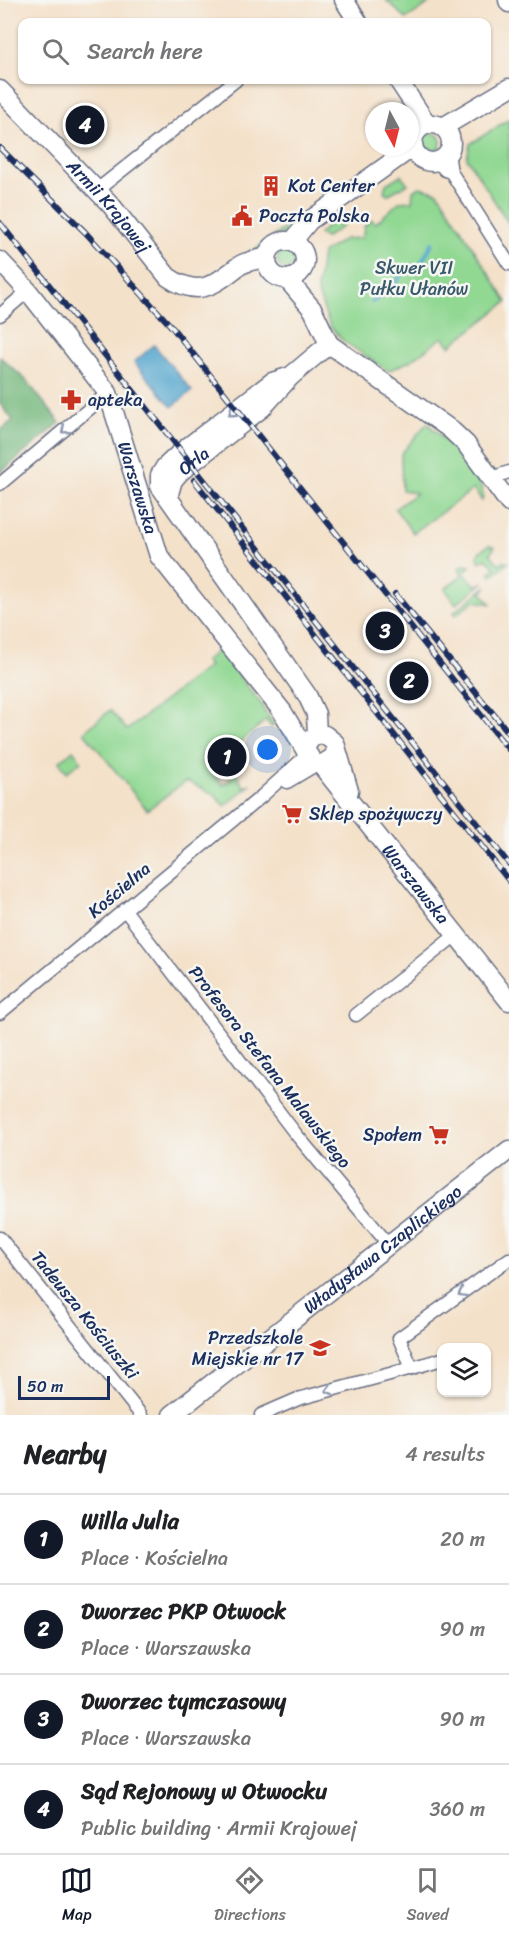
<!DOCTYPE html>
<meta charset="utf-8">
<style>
:root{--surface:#fff;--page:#f6f6f6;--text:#202124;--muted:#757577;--line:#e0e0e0;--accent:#111827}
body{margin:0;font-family:Sriracha,sans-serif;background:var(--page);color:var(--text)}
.controls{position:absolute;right:18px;bottom:18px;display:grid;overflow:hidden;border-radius:12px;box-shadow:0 2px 4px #0004}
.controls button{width:54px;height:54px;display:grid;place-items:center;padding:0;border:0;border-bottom:2px solid var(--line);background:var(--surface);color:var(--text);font:30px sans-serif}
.compass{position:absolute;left:365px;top:102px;width:54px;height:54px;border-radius:50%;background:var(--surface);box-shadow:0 2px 4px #0004;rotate:173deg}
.scale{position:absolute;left:18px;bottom:15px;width:92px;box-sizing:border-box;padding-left:6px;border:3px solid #1b2f5e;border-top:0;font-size:16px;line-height:21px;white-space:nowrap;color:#1b2f5e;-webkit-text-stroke:4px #f6f6f2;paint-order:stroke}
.you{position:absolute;left:268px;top:750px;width:21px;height:21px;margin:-15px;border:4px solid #fff;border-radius:50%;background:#1a73e8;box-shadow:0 0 0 9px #1a73e833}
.badge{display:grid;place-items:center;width:39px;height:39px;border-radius:50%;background:var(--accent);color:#fff;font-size:20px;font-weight:700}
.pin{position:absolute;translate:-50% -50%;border:3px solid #fff;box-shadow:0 2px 6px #0006}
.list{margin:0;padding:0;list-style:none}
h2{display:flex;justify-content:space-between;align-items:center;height:78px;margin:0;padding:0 24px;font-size:26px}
h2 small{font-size:20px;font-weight:400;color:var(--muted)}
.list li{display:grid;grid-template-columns:39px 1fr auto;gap:18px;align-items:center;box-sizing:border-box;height:90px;padding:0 24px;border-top:2px solid var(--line)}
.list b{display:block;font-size:22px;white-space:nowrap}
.list p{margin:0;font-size:20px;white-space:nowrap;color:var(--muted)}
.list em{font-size:20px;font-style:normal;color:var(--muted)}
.icon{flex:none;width:33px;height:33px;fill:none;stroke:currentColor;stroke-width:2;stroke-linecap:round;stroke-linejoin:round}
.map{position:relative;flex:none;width:509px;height:1415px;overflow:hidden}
.search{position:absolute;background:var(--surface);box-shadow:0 2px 4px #0004;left:18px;right:18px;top:18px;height:66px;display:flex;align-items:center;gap:15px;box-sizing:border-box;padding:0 21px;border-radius:12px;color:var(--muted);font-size:22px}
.sheet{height:438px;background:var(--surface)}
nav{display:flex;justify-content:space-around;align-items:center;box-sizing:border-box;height:84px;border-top:2px solid var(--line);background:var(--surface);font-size:16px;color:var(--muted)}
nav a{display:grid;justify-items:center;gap:3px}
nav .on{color:var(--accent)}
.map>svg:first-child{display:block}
</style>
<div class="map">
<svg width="509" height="1415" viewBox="0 0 509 1415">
<rect width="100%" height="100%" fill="#f6f6f2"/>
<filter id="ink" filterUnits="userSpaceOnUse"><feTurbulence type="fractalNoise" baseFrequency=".0167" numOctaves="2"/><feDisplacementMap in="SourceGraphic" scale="12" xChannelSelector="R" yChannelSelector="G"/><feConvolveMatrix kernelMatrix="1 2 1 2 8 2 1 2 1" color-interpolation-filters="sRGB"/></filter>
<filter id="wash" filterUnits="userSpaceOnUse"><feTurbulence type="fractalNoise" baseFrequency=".008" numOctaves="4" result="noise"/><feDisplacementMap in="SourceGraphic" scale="24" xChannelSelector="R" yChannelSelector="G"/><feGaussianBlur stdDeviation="1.35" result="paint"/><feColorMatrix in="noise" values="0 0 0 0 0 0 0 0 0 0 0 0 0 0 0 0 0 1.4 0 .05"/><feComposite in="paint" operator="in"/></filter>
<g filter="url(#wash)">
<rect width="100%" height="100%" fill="#f4e1c9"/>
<g fill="#91d893" stroke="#568478" stroke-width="1.5">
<path d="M386,0h48l-28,19z"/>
<path d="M509,119v105l-42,-66 3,-14z"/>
<circle cx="432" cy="142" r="9"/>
<path d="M401,175l7,9 -21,11 -3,-4 2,-7z"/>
<path d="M420,187l18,5 69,110 -57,44 -7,-9 -33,24 -22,10 -46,-31 -12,-14 -13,-35 5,-38 23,-14 17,-1 3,-13 7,-5 4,3 23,-21 13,-1 1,-10z"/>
<path d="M341,222l2,4 -18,12 -6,-4 12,-11z"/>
<path d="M292,223l6,4c-8,7 -14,6 -23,10 -11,5 -11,14 -24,15z"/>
<circle cx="286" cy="260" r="9"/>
<path d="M427,423c15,14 63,56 55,78l-8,-12 -61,44 -18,-24 21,-16 -14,-3 -1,-36z"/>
<path d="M489,545l6,2 -5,7 9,10 5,-3 4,2 -17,13 -2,-3 6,-5 -9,-10 -6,4 -2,-4 1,-6z"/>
<path d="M464,565l6,1 -6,7 12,13 8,-4 -28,22 -11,-15 17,-14 -3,-7z"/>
<path d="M487,586l-5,7 9,11 -17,-3 -18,14 -2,-3z"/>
<path d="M218,650l45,56 -1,2 13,17 -4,2 -5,-7 -31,27 -7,-7 -8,7 -4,-4 -12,10 10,12 -4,5 13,15 7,-5 4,-10 10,17 7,-3 -26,22 -11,-12 -28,-13 -39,29 -63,-78 26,-22 17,20 82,-64 -4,-5z"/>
<path d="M73,750l8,11 -14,11 -8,-10z"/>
</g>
<path fill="#74b87d" stroke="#48746e" stroke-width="1.5" d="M0,357l26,23 34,43 -60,50v-42l13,-11 -13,-16z"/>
<path fill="#52a5cd" stroke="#366a96" stroke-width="1.5" d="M154,345l38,46 -20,16 -38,-45z"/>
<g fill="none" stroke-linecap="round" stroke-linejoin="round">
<g stroke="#52a5cd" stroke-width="4">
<path d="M405,273l15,-7 12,-23"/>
<path d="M372,302l21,-15 8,-12"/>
</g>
</g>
</g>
<g filter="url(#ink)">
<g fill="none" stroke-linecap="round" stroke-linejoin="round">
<g stroke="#676d83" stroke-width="15">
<g id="street">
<path d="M448,153l3,19 58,92"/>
<path d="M437,161l8,9 6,2"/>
<path d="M97,190l139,-110"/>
<path d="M0,315l28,-24"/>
<path d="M491,478l18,-6"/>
<path d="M0,484l108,-91"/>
<path d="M287,782l30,-18"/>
<path d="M125,910l170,223 94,112"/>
<path d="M0,1013l262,-217 45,-41"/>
<path d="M356,1015l101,-81"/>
<path d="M0,1238l141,177"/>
<path d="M412,1368l30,-9"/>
<path d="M261,1415l37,-16 114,-31 -13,-30 110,-79"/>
</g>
</g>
<g stroke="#676d83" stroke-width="21">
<g id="secondary">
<path d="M344,0l14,22"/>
<path d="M508,0l1,3"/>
<path d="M398,80l29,44"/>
<path id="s1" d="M0,90l111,115 57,72c29,20 44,10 68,-9 8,-7 21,-8 31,-11"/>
<circle cx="432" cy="143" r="19"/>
<path d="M443,127l66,-39"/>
<circle cx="286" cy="260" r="19"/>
<path d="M292,242l17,-21 104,-74"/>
<path id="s2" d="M0,261l28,30 80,102 51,163 123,155 24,40"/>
<path d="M287,279l26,31 16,34 121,85 16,15 43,59"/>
<path d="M291,376l-19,6 -92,71 -15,14 -5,8v11l147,209 9,19 1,21"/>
<path id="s3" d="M168,497l5,-17 7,-8 82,-64 29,-32 38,-32"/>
<path d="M336,748l-2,9 -13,8 -8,-3 -7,-11c0,-11 8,-17 19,-16l10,8 14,48"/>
<path id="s4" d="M321,765l188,236"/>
<path id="s5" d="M172,1415l337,-265"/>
</g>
</g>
<use href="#street" stroke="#fff" stroke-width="12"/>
<use href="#secondary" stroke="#fff" stroke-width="18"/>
<g stroke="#1b2f5e" stroke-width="6">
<g id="rail">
<path d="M0,148l85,84 86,94 338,424"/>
<path d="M0,223l509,641"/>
<path d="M194,480l315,401"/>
<path d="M395,594l114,139"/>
</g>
</g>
<use href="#rail" stroke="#f6f6f2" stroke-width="4" stroke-dasharray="11" stroke-linecap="butt"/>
</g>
<defs><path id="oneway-chevron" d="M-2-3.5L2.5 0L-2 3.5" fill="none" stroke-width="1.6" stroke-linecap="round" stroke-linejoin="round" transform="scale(1.5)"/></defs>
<g stroke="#8d97ae">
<use href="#oneway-chevron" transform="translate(232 413) rotate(142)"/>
<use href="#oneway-chevron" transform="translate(65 430) rotate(140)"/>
<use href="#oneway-chevron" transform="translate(462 1293) rotate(151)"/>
<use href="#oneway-chevron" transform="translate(329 1390) rotate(165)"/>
</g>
</g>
<defs>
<g id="building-bare" transform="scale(1.62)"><path d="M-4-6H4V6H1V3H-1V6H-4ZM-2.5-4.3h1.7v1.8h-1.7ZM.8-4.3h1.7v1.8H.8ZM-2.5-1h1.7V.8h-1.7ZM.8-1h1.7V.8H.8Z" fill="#c8321e" stroke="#f6f6f2" stroke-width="2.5" paint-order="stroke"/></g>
<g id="civic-bare" transform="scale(1.62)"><path d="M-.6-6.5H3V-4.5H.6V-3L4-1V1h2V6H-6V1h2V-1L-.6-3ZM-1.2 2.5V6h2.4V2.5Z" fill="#c8321e" stroke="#f6f6f2" stroke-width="2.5" paint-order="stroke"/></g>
<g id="pharmacy-bare" transform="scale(1.62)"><path d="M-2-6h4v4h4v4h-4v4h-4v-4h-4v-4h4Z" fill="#c8321e" stroke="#f6f6f2" stroke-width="2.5" paint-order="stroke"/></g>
<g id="supermarket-bare" transform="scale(1.62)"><path d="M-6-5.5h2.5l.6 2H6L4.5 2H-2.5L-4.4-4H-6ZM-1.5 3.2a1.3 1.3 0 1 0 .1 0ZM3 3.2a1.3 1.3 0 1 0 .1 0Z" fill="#c8321e" stroke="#f6f6f2" stroke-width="2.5" paint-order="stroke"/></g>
<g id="school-bare" transform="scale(1.62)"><path d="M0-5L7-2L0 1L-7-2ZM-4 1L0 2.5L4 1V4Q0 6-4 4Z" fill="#c8321e" stroke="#f6f6f2" stroke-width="2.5" paint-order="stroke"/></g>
</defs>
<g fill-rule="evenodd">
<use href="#building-bare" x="271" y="186"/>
<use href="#civic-bare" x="242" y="216"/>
<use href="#pharmacy-bare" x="71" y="400"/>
<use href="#supermarket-bare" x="292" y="814"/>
<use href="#supermarket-bare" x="439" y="1135"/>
<use href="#school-bare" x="320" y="1348"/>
</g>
<g text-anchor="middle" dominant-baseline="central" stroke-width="5" stroke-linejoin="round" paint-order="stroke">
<g font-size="18" fill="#1b2f5e" stroke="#f6f6f2" text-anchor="start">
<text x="288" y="186">Kot Center</text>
<text x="259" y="216">Poczta Polska</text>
<text x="88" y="400">apteka</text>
<text x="309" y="814">Sklep spożywczy</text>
<text x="422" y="1135" text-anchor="end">Społem</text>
<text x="303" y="1338" text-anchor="end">Przedszkole<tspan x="303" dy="21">Miejskie nr 17</tspan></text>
</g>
<g font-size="18" fill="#1b2f5e" stroke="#f6f6f2">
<text stroke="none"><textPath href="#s1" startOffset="159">Armii Krajowej</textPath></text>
<text stroke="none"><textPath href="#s3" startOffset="46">Orla</textPath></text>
<text stroke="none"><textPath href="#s2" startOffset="270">Warszawska</textPath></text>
<text stroke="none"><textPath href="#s4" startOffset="152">Warszawska</textPath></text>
<text transform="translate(119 890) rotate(-40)">Kościelna</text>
<text transform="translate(270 1067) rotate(52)">Profesora Stefana Malawskiego</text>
<text stroke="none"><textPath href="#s5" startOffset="268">Władysława Czaplickiego</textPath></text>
<text transform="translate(85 1315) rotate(51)">Tadeusza Kościuszki</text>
</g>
<g font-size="18" fill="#38596b" stroke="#f6f6f2">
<text x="414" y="268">Skwer VII<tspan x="414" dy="21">Pułku Ułanów</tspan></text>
</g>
</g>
</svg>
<div class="controls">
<button><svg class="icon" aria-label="layers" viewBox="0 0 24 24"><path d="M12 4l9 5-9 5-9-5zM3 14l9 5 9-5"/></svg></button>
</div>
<svg class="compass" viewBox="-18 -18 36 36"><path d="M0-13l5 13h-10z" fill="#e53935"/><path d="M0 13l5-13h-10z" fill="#757577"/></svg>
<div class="scale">50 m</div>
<div class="you"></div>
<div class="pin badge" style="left:227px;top:757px">1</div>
<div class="pin badge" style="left:409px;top:681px">2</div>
<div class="pin badge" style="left:385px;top:631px">3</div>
<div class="pin badge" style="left:85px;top:125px">4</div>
<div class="search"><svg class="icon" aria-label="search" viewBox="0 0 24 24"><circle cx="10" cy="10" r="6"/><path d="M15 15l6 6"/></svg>Search here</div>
</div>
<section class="sheet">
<h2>Nearby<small>4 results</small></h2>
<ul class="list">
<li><span class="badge">1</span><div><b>Willa Julia</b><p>Place · Kościelna</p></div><em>20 m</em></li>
<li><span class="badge">2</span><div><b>Dworzec PKP Otwock</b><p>Place · Warszawska</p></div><em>90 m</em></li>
<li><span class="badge">3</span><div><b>Dworzec tymczasowy</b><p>Place · Warszawska</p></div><em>90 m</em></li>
<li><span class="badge">4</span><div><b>Sąd Rejonowy w Otwocku</b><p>Public building · Armii Krajowej</p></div><em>360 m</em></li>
</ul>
</section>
<nav>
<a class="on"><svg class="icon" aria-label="map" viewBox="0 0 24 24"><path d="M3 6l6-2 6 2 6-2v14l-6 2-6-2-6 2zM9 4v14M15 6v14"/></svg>Map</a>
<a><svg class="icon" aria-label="directions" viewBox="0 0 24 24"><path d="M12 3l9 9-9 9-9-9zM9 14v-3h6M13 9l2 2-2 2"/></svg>Directions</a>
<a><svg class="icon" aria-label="saved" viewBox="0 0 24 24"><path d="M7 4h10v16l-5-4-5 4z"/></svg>Saved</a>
</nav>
